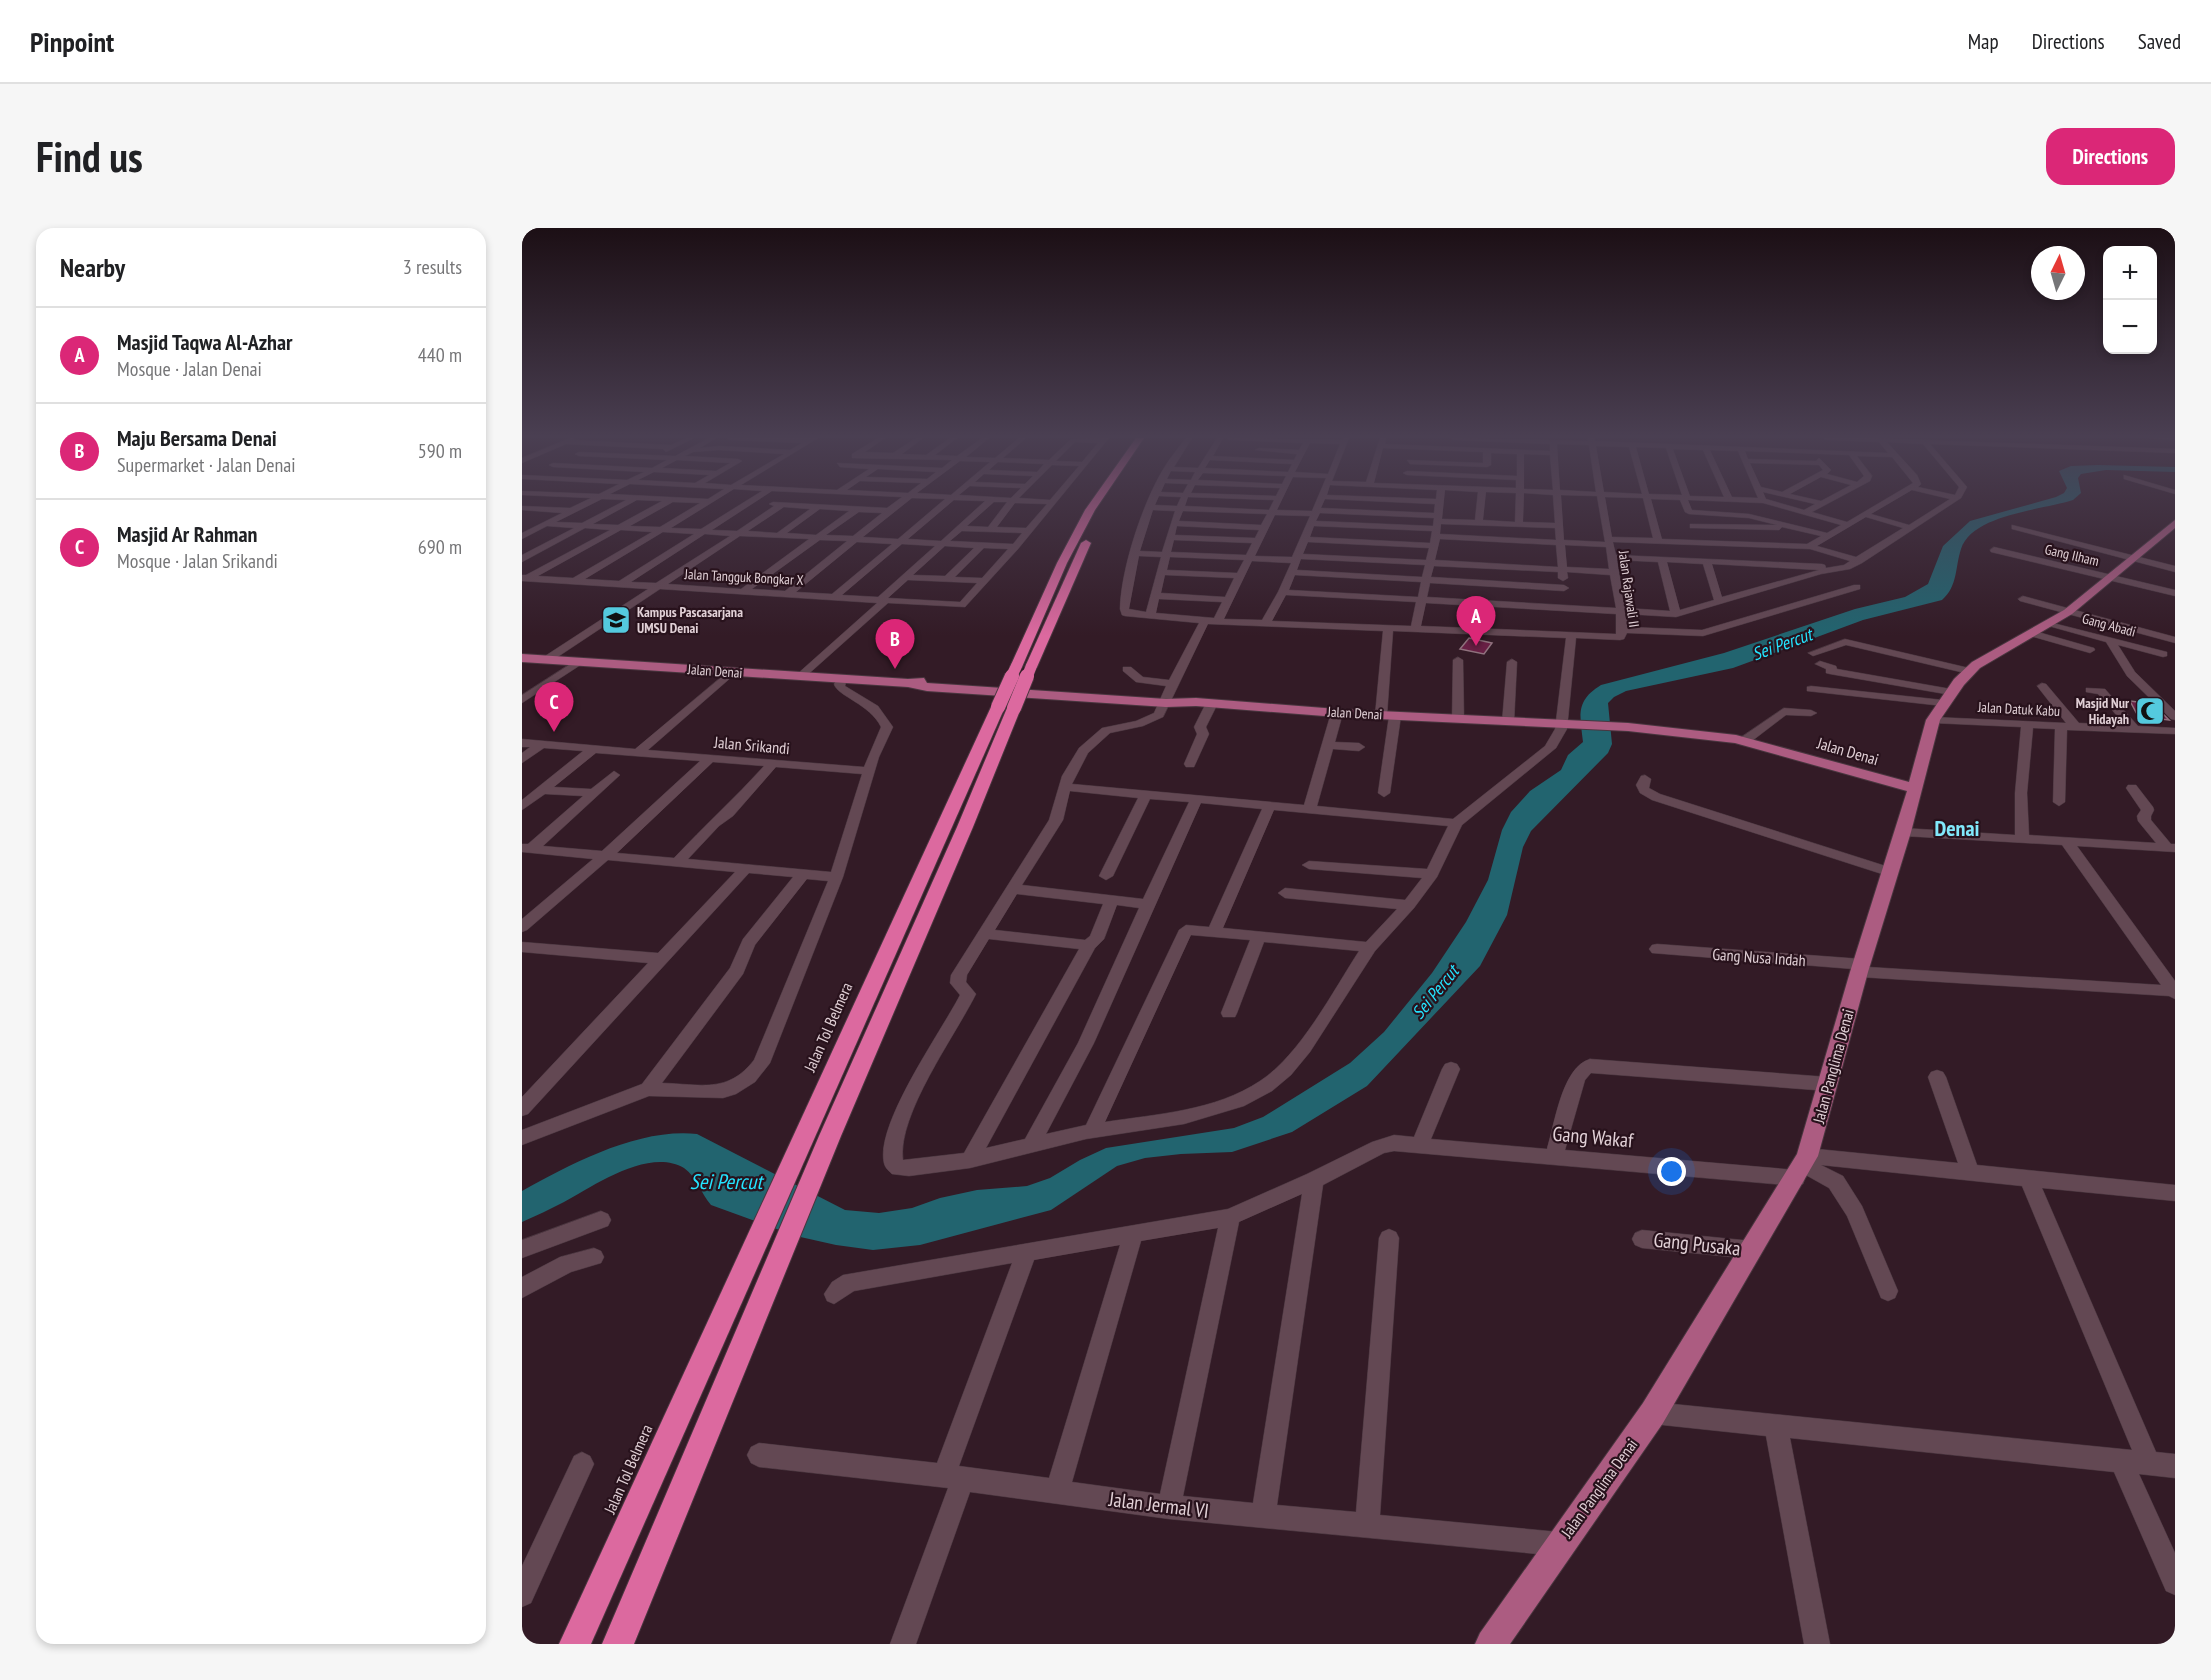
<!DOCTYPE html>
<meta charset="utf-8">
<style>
:root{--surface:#fff;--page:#f6f6f6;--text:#202124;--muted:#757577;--line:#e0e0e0;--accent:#db2777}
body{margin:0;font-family:"PT Sans Narrow",sans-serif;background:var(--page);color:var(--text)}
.controls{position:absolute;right:18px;top:18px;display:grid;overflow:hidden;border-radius:12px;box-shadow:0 3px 9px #0003}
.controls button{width:54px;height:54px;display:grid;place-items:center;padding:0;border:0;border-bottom:2px solid var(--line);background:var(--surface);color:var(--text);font:30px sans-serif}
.compass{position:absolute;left:1509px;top:18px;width:54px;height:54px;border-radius:50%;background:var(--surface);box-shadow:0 3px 9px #0003;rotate:5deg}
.you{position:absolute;left:1150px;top:944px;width:21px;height:21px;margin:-15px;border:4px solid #fff;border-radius:50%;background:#1a73e8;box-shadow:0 0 0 9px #1a73e833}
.badge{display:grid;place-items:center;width:39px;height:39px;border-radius:50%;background:var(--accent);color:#fff;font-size:20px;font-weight:700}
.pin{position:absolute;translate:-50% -50px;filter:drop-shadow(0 2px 3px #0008)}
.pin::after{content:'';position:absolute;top:32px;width:21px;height:18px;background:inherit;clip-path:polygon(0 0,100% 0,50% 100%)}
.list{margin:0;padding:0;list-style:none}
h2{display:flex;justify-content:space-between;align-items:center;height:78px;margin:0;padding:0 24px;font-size:26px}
h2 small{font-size:20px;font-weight:400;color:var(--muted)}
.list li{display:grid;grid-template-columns:39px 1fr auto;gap:18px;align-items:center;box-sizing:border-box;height:96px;padding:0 24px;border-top:2px solid var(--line)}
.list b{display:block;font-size:22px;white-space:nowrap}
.list p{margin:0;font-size:20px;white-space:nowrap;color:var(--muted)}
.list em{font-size:20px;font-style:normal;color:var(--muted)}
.map{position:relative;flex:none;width:1653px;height:1416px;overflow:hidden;border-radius:18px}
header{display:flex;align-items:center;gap:36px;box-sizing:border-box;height:84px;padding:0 30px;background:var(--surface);border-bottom:2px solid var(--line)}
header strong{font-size:28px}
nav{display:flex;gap:33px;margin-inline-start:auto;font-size:21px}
.intro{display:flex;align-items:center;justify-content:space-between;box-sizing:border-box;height:144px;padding:0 36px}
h1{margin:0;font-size:42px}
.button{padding:15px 27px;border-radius:18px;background:var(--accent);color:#fff;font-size:21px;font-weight:700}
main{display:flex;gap:36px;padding:0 36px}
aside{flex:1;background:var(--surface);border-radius:18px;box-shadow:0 3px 9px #0003}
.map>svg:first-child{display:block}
</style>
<header>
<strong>Pinpoint</strong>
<nav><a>Map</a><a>Directions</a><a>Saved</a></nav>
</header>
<div class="intro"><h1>Find us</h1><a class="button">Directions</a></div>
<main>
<aside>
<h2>Nearby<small>3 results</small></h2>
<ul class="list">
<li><span class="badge">A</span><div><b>Masjid Taqwa Al-Azhar</b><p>Mosque · Jalan Denai</p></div><em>440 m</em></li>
<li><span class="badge">B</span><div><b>Maju Bersama Denai</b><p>Supermarket · Jalan Denai</p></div><em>590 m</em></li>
<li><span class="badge">C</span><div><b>Masjid Ar Rahman</b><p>Mosque · Jalan Srikandi</p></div><em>690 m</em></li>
</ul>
</aside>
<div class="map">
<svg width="1653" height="1416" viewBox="0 0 1653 1416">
<rect width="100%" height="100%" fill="#331b26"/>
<path fill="#22646f" d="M1576,237l77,2v5l-69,-2 -25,4 -3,4 3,15 -8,7c-30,10 -101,14 -112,49 -6,18 -3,37 -19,51l-79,20 -130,48 -107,23 -12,6 -6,6 4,41 -4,9 -77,78 -8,16 -16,68 -27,51 -113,120 -75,46 -60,20 -51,2 -36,4 -28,8 -66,44 -131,35 -47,5 -37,-5 -40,-9 -85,-31c-10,-11 -14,-28 -27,-37 -35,-21 -91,18 -120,34 -14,7 -28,14 -42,20v-31c51,-28 116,-63 175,-57l148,76 34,3 33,-5 28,-10 37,-8 50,-4 23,-8 30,-18 26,-12 128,-20 29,-11 87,-54 34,-31 48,-59 34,-51 22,-42 14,-50 9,-18 19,-21 31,-21 7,-15 15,-13c-3,-27 -8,-41 18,-57l123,-32 131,-44 50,-12 23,-13 15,-38 27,-25 86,-24 8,-4 3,-5 -8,-17 12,-5z"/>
<g fill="#692045" stroke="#90727e" stroke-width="1.5">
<path d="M947,410l23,5 -8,11 -24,-5z"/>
<path d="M1608,473l23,3 16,16 -31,-4z"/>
</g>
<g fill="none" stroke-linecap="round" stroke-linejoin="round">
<g stroke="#49363f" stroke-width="1">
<g id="minor">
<path d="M48,210h4v2l97,5 15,-7h8l-28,14 -3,-3 -97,-5 -44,19v-5z"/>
<path d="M187,210h7l-16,10 19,-2 71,4 12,-7 -72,-3 -3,-2h91l-77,47 96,5 32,-21 -29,-2 -3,-4 105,5 10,-8 -100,-2v-4l26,-16h7l-20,14 28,1 23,-15h7l-21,16 24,1 24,-17h7l-22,17 22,1 25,-18h7l-23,19 29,1 24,-20h7l-23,20 46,2 22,-21 38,-1 -91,111 -53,58 -77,-4 -84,75 -4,1 -5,-3 82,-73 -217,-14 -110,73h-8v-4l106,-69 -126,-8v-6h4l84,-45 -25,-2 -63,34v-7l52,-27 -27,-2 -25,13v-6l40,-20 -40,-3v-4l48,2 21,-10 -69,-3v-4l77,3 20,-10 -97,-5v-4l105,5 17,-8 -91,-5 -4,-2 4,-2 99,5 15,-8 -88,-4 -4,-2 4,-2 96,4zM553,214l23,1 -16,19 -26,-1zM197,222l65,4 -53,31 -26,-2 37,-22 -4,-2 -53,-3 8,-4zM155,232l53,3 -14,8 -54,-3zM438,233l30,1 -39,33 -34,-2zM476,234l46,2 -7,8 -48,-2zM530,237l27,1 -29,34 -31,-2zM356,241l58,3 -9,7 -61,-2zM132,244l55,3 -14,8 -57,-3zM462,246l49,2 -8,8 -50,-2zM338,253l61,2 -13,10 -61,-3zM108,256l94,5 -16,10 -98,-5zM448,258l51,2 -10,10 -52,-3zM212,261l28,2 -61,38 -30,-1zM250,263l130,6 -15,11 -114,-6 -4,2 5,2 -37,25 -25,-1zM390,270l33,1 -47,40 -35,-2zM80,271l24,1 -44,23 -26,-1zM115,272l25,1 -44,24 -25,-1zM432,272l31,1 -44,40 -33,-2zM151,274l27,1 -40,24 -30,-1zM472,274h13l-19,25 -21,-1zM493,275l32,1 -21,24 -29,-1zM262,279l26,2 -33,24 -29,-2zM298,281l29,2 -33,24 -29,-2zM337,284l23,1 -29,23 -27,-1zM99,302l31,2 -79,46 -35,-2zM440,303l60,2 -9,11 -63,-3zM141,304l31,2 -75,47 -34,-2zM183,306l25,2 -74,47 -25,-1zM218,308l69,3 -68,50 -73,-5zM298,312l27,1 -62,50 -33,-2zM335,314l35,2 -60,50 -36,-2zM380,316l33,2 -57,51 -36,-2zM423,318l29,2 -29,28 -32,-1zM462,320l24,1 -26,29 -27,-1zM386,352l69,3 -17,19 -72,-4z"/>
<path d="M664,210h6l-18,29 24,1 19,-30h6l-10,18 81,4 3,-6 -42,-4 4,-2 40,2 4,-7 -73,-3 -3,-2 115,2 1,-2h6l-17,43 34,1 14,-44h6l-1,6 165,7v-7l-97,-4 -3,-2 138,3v-3h6l1,3 293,12 -9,-11 -53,-2 -3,-2h47l305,11v4l-245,-9 37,43 -6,11 -99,65 -12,6 -29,5 -145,43 -50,-3 2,13 74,3 152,-45h6v4l-157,47 -76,-3 -3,6 -4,1 -44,-2 -9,91 -11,19 -94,77 -25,52 -23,31 -39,43 -65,101 -19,23 -19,16 -28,15 -60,18 -98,15 -116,29 -61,8 -17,-2c-3,-3 -7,-6 -8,-11 -9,-39 57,-131 76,-168l-10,-12 1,-8 98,-155 13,-44 17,-28 23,-20 34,-7 18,-8 12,-27 -30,-4 -13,-11v-4h8l12,10 26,3 30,-57 -74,-7 -3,-1 -2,-6c1,-42 24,-109 44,-141 6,-10 15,-21 22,-30zM1365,214l36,2 36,43 -4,8 -37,-8 3,-3 -4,-9zM788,215l30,1 -12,30 -33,-2zM1035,216l32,1 7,47 -36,-2zM1074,218l33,1 13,47 -38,-2zM1114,219l30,1 16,47 -33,-1zM861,220l100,4v11l-76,-3 3,4 77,3 4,-2v-12l26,1v22l-110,-5 -4,2 4,2 109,5v8l-142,-5zM1151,221l30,1 21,47 -34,-1zM1188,222l28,1 20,47 -26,-1zM1223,223l104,4 15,21 -7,6 -30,-8 4,-4 -12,-12 -3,3 -68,-2zM1002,226l26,1 3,35 -29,-1zM1335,228l35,1 21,26 -66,39 -35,-10 58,-31 2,-5zM688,232l82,4 -4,8 -83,-4zM1228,235l69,2 4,5 -41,22 -21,-5zM649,243l24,1 -4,8 -24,-1zM681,245l83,3 -4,8 -84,-4zM771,249l33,1 -14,33 -35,-1zM1299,249l30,8 -30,16 -31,-7zM643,255l23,1 -5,9 -22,-1zM673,257l85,3 -4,8 -85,-3zM808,257l107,5 -1,9 -109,-4zM923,262l33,2 -3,28 -33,-1zM1390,262l38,9 -41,26 -38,-11zM964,264l30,1 -1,29 -32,-2zM1241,264l52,12 -11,6 -38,-11zM1002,265l29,2 2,28 -32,-1zM1039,267l36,1 8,46 -41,-2zM637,268l22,1 -4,9 -22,-1zM666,269l86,3 -5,10 -84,-4zM1083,269l38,1 10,40 -41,-1zM803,271l110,5 -1,9 -113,-5zM1129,271l29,1 5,12 4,2 60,4 28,7 -87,-1v4h3l86,2 3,-3 39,9 -14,8 -145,-5zM1166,272l75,3 78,22 -14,8 -78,-19 -57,-4zM631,282l22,1 -13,41 -22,-1zM661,283l84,3 -6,11 -82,-4zM798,285l114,5 -1,8 -117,-5zM753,287l35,1 -18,41 -37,-1zM1344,289l37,11 -47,29 -39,-11zM919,296l114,4 1,12 -116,-6zM655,298l82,4 -4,8 -80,-3zM792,298l118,5 -2,12 -120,-6zM918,311l116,6 2,22 -123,-7zM652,312l78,3 -6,12 -75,-3zM786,314l121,6 -3,12 -123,-6zM1091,314l197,7 40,12 -6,4 -18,3 -1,-3 -3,-1 -206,-9zM1043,317l41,2 3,22 -42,-2zM617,328l22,1 -15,55 -17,-3zM648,329l74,3 -7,13 -70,-3zM779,331l124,6 -3,12 -125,-7zM1095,332l41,2 12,49 -45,-3zM730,333l39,2 -13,29 -16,28 -38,-1zM1145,334l36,2 11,36 -34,10zM1190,336l107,6 -97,27zM912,338l124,6v6l5,3 5,-3 -1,-6 43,3 6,33 -189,-11 3,-14 134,8 5,-3 -5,-3 -133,-8zM643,347l69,3 -9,19 -64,-4zM773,347l126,7 -3,15 -129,-7zM764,367l130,7 -5,24 -139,-5zM637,371l63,3 -8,16 -58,-5zM904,375l190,11v20l-195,-8zM686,396l175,7 -8,84 6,3 6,-3 6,-84 173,7 -11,91 -10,17 -92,73 -136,-13 16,-57 26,2 6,-4 -6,-4 -24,-1 8,-29 -6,-3 -6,3 -27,92 -232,-21 16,-31 22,-20 33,-7 20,-9zM548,563l68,7 -39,78 7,4 7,-4 37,-77 39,3 -46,97 -121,-14 41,-65zM679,575l61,6 -53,118 -23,-2 -7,5 -93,195 -40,9 48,-91zM752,582l174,16 -21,43 -118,-8 -7,4 7,4 113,9 -17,22 -120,-12 -7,5 7,5 112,11 -31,33 -143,-14zM495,666l86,10 -13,32 -5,4 -90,-10zM595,677l22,3 -61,135 -53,96 -39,9 109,-200 9,-9zM669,707l59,5 -29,73 2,4h12l2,-4 27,-71 95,9c-26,40 -59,104 -99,130 -45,30 -103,33 -155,41zM467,711l90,10 -115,204 -61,7c-6,-45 52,-124 73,-166l-10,-12 1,-7z"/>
<path d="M1627,210h26v2z"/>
<path d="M1602,247l51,15v4l-51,-15z"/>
<path d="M1490,297l163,41v6l-163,-43z"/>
<path d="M1472,319l181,43v6l-184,-44 -1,-2z"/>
<path d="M1501,368l152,41v6l-155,-42 -2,-2z"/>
<path d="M1523,393l122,31v4l-4,1 -45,-12 17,27 40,39v9l-4,-1 -44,-43 -21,-34 -61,-17z"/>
<path d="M1509,402l63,18 1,2 -5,3 -63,-18v-4z"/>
<path d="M1323,411l124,29 5,3 -5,3 -123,-29 -33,11 -5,-3z"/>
<path d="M936,429l5,3 1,59 -6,3 -6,-3 1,-59z"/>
<path d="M56,431l5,3 -1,2 -60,39v-8z"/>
<path d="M990,431l5,3 -3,60 -6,3 -6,-3 5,-60z"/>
<path d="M1298,433l16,5 1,3 114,20 6,3 -6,3 -121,-21 -4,-1v-4l-11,-5z"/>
<path d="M209,441l5,3 -1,2 -87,76 216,17 17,-40c-11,-23 -44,-31 -47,-43l4,-7 4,-1 5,3 -2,7 33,20 15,21 -14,30 -36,120 -73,186 -15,19 -19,12 -13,4 -74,-2 -127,49v-15l120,-46 88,-116 13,-29 50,-62 -44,-4 -221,241 -6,2v-19l126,-134 -126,-11v-10l136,11 77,-81 -127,-12 -81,70 -5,2v-13l71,-60 -71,-7v-8h6l55,-48 -38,-2 -23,16v-10l61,-49 -39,-3 -22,15v-10l8,-6h-8v-8l113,10zM74,525l104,8 -98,90 -59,-5 77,-71 -6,-4 -23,18 -37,-2zM191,534l51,4c-29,32 -60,60 -90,92l-57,-5zM254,539l86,7 -31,98 -143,-13 31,-33 14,-10zM285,651l21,2 -74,179c-26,34 -54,24 -92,23l81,-109 12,-29z"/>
<path d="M1520,455l4,1 33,39 46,2 -27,-31 -12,-2v-4l19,1 33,37 37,2v6l-108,-4 -2,72 -6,4 -6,-4 2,-73 -22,-1 -6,65 2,42 127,8 -18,-22 -1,-5 4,-6 -15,-22 2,-3h8l17,22 1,3 -3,6v4l20,24h4v8l-98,-6 98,135v18l-6,-3 -310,-19 -6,-1 -2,-4 2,-3 -201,-16 -3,-4 3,-4 5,-1 205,15 5,1 3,4 -2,3 293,18 -99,-140 -159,-9 -7,-4 7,-4 112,7v-42l6,-66 -88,-4 -6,-3 6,-3 133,6 -29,-37z"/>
<path d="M1289,458l132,14 6,3 -6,3 -136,-15v-4z"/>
<path d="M690,472l6,3 -12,24 3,7 -15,33h-8l-2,-3 13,-30 -3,-7 12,-24z"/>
<path d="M1262,480l27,2 6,3 -6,3 -25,-1 -38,29h-8v-6z"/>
<path d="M873,485l6,3 -11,77 -6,4 -6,-4 11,-77z"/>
<path d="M1123,547l6,4 -2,9 11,6 235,75 2,3 -7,4 -5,-1 -233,-75 -12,-7 -4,-8 5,-9z"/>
<path d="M1068,831l238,18 6,2 3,5 -3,5 -6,2 -237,-18 -6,7 -20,70 231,20 -2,-5 5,-6 1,-8 7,-3 151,15 -30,-86 3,-5 6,-2 6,2 3,5 31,88 198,20v16l-133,-13 114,264 19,2v24l-36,-4 36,79v42l-9,-4 -52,-119 -324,-34 40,206h-26l-38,-208 -113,-12 -8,-3 -3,-8 3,-8 8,-3 479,48 -110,-264 -201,-21 22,11 19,30 36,85 -3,7 -7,3 -7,-3 -34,-82 -18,-28 -25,-14 1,4 -2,6 -7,2 -402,-35 -10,2 -61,32 -46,320 79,7 23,-274 3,-6 7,-3 7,3 3,6 -19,277 179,17 9,3 3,9 -3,9 -9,3 -390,-37 -199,-27 -54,152h-26l58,-156 -189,-21 -8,-4 -4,-8 4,-8 8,-4 178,20 75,-200 -158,28 -20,13 -7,-3 -3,-7 8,-12 11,-7 385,-66 79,-35 65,-32 22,-7 20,2 28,-68 3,-5 6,-2 6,2 3,5 -29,70 116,10c8,-26 15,-82 43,-90zM780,966l-49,309 -70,-7 56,-274zM696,1000l-58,266 -88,-12 69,-241zM598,1017l-71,233 -90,-12 75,-206z"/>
<path d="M79,983l7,3 3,6 -3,6 -86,32v-18z"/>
<path d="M1120,1002l110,11 7,3 3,6 -3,6 -7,3 -110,-11 -7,-3 -3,-6 3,-6z"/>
<path d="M72,1020l7,3 3,6 -3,6 -30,9 -49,26v-21l38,-20z"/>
<path d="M60,1224l8,4 4,8 -63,139 -9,4v-41l52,-110z"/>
</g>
</g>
<g stroke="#49363f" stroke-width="2">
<path id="major" d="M1653,292v8l-103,86 -92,54 -16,17 -24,35 -29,112 -43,140 -50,184 -155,267 -153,221h-35l5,-11 163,-230 154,-249 53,-182 57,-181 -172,-48 -107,-12 -291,-14 -141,-11 -30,1 -239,-16 -19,-4 -386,-25v-8l386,25 16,-1 3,5 239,16 30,-1 141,11 291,14 108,12 173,47 17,-62 28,-41 18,-17 92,-52z"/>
</g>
<g stroke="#49363f" stroke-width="2">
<g id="highway">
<path d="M614,210h8l-49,72 -28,53 -45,104 -2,3h-8l-2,-3 47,-104 28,-53z"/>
<path d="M564,312l5,3 -54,124 -2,3h-8l-2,-3 56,-124z"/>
<path d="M476,475l7,4 -414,937h-32l432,-937z"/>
<path d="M492,476l7,4 -48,119 -132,309 -207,508h-32l217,-508 138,-309 50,-119z"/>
</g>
</g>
<use href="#minor" fill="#634853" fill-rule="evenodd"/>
<use href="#major" fill="#ac5c81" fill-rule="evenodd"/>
<use href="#highway" fill="#dc699f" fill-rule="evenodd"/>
<g stroke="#49363f" stroke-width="12" stroke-linecap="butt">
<g id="highway-bridge-far1">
<path d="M489,449l5,-10"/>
<path d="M505,449l4,-10"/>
</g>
</g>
<g stroke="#49363f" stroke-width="16" stroke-linecap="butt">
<g id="highway-bridge">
<path d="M476,479l14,-31"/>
<path d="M492,480l13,-32"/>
</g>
</g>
<use href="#highway-bridge-far1" stroke="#dc699f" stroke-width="11"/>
<use href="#highway-bridge" stroke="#dc699f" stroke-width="14"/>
</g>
<linearGradient id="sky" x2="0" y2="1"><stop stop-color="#1c0f15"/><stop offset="0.51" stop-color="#4a3f52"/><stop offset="1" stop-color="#4a3f52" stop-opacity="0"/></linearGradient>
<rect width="1653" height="408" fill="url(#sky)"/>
<defs>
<g id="university-square" transform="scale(1.5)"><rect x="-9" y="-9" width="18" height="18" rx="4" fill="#54cade" stroke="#28121c"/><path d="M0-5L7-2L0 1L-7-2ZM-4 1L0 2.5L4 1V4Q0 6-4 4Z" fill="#111"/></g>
<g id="mosque-square" transform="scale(1.5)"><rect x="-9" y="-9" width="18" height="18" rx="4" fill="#54cade" stroke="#28121c"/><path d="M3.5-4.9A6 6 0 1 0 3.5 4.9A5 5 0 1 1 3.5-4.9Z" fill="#111"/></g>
</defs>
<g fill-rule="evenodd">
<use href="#university-square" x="94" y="392"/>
<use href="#mosque-square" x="1628" y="483"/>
</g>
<g text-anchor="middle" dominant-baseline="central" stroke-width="4.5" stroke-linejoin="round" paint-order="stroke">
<g font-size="14" fill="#e1d0d6" stroke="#28121c">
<text transform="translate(1550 327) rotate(13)">Gang Ilham</text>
<text transform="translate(222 349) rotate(3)">Jalan Tangguk Bongkar X</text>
<text transform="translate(1107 361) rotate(82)">Jalan Rajawali II</text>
<text transform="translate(1587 397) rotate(15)">Gang Abadi</text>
<text transform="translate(193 443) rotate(4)">Jalan Denai</text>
<text transform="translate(1497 481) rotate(3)">Jalan Datuk Kabu</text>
<text transform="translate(833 485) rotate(3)">Jalan Denai</text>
</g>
<g font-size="14" font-weight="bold" fill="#e1d0d6" stroke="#28121c" text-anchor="start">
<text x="115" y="384">Kampus Pascasarjana<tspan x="115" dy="16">UMSU Denai</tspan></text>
<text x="1607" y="475" text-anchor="end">Masjid Nur<tspan x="1607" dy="16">Hidayah</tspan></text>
</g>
<g font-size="16" fill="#e1d0d6" stroke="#28121c">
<text transform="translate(230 517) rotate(5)">Jalan Srikandi</text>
<text transform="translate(1326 523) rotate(16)">Jalan Denai</text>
<text transform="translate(1237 729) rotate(4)">Gang Nusa Indah</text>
<text transform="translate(306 799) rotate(-66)">Jalan Tol Belmera</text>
<text transform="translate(1311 838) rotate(-75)">Jalan Panglima Denai</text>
<text transform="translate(106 1241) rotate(-66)">Jalan Tol Belmera</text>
<text transform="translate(1077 1260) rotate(-54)">Jalan Panglima Denai</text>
</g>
<g font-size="18" font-style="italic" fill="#24e4ff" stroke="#28121c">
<text transform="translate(1260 416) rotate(-20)">Sei Percut</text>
<text transform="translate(913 764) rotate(-51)">Sei Percut</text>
</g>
<g font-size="20" fill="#e1d0d6" stroke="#28121c">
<text transform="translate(1071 909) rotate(5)">Gang Wakaf</text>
<text transform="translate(1175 1016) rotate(6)">Gang Pusaka</text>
<text transform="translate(637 1277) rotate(7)">Jalan Jermal VI</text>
</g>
<g font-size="21" font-style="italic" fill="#24e4ff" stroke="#28121c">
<text x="204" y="953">Sei Percut</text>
</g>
<g font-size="22" font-weight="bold" fill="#81e9fb" stroke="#28121c">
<text x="1435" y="600">Denai</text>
</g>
</g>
</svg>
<div class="controls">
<button>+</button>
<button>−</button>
</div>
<svg class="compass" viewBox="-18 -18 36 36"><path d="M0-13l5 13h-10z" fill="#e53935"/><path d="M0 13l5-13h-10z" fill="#757577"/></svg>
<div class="you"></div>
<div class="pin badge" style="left:954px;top:418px">A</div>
<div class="pin badge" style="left:373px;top:441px">B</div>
<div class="pin badge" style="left:32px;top:504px">C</div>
</div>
</main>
